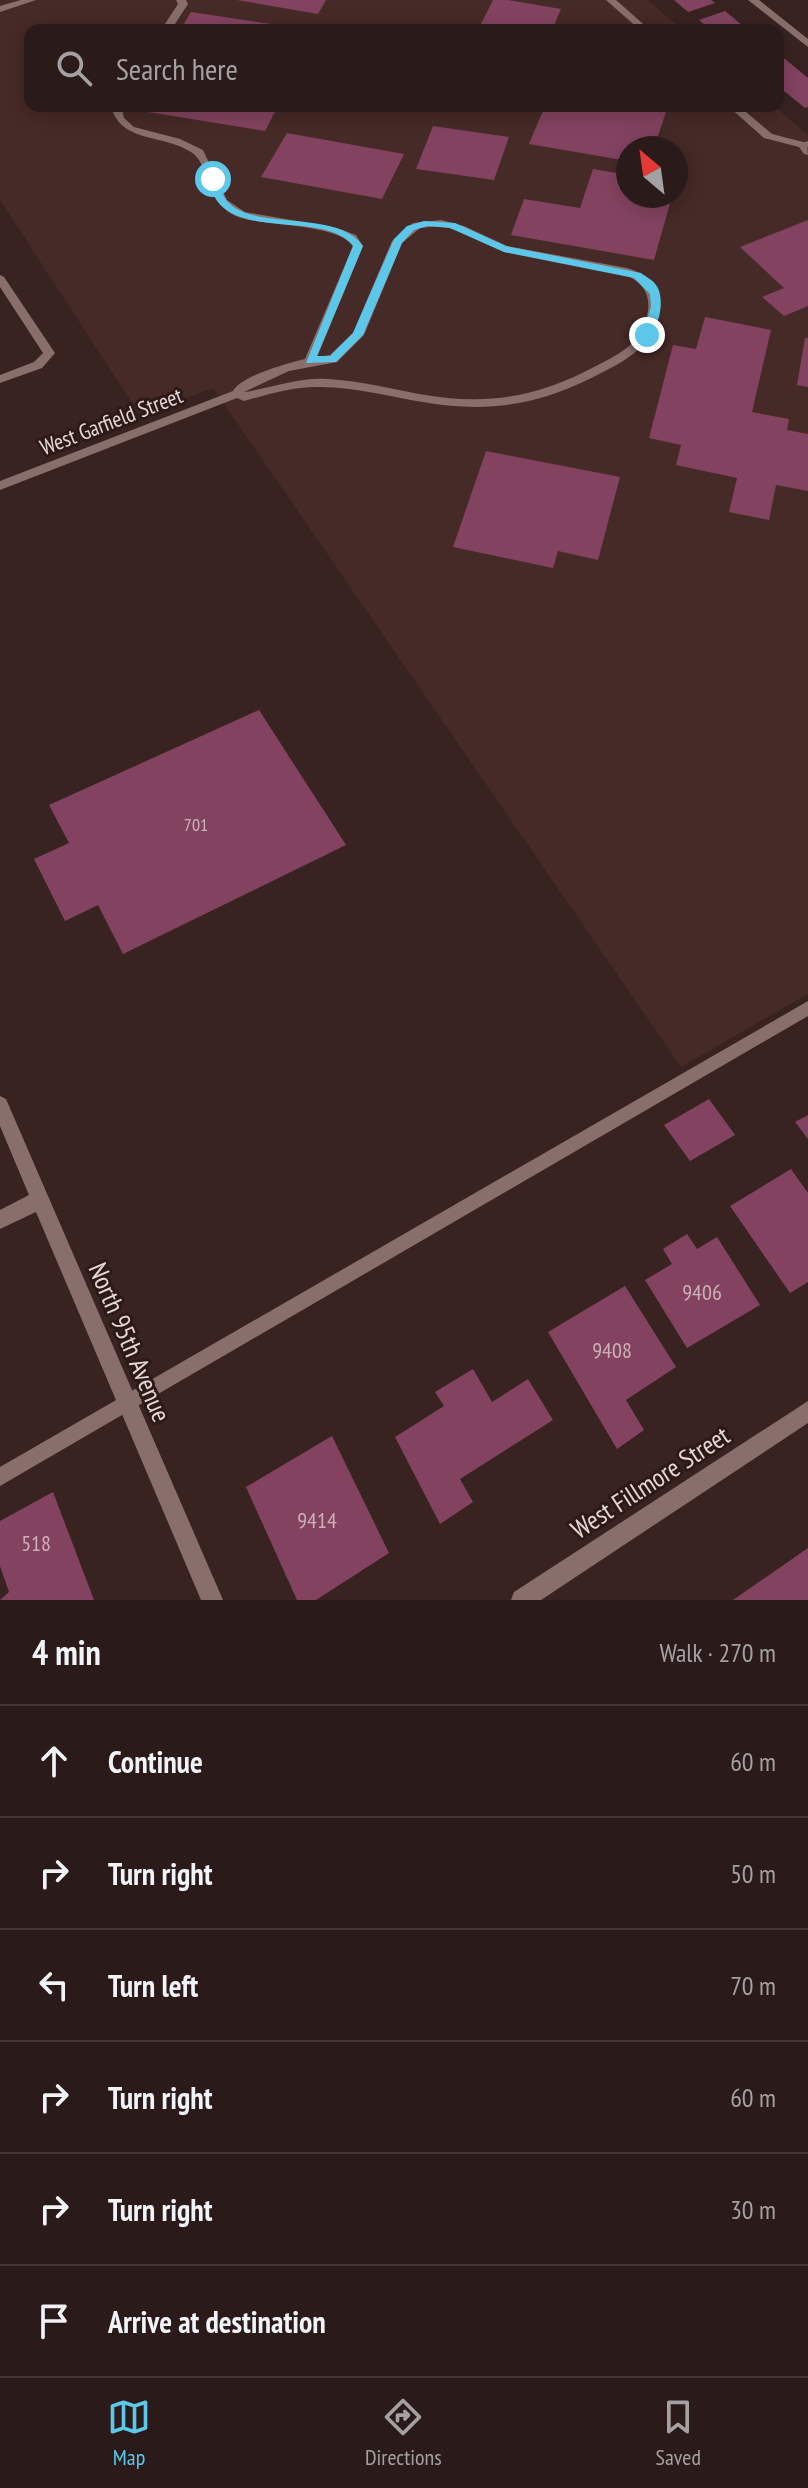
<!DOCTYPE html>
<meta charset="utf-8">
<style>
:root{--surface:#2a1a19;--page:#322322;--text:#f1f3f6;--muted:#a5a1a2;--line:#463838;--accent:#5cc7e8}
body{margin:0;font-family:"PT Sans Narrow",sans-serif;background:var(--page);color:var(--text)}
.compass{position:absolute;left:616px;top:136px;width:72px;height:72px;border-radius:50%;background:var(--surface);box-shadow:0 4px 20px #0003;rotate:331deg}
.stop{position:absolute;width:24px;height:24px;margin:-18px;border:6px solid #5cc7e8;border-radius:50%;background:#fff}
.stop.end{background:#5cc7e8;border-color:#fff;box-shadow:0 2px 8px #0008}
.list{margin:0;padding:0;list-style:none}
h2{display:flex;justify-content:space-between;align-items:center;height:104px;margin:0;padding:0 32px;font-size:34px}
h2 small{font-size:26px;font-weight:400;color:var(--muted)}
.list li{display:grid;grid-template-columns:52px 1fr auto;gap:24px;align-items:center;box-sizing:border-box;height:112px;padding:0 32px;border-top:2px solid var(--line)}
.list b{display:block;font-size:30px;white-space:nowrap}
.list em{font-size:26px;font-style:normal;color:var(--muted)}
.icon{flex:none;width:44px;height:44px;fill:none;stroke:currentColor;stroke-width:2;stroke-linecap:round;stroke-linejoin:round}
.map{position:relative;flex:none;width:808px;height:1600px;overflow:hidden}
.search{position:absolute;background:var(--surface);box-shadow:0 4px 20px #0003;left:24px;right:24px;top:24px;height:88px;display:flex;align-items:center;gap:20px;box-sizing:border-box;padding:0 28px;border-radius:16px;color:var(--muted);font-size:30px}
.sheet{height:776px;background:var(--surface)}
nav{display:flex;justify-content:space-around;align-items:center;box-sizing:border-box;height:112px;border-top:2px solid var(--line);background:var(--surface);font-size:22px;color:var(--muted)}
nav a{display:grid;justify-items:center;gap:4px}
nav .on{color:var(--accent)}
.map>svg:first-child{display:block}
</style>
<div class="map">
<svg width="808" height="1600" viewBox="0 0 808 1600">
<rect width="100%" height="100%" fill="#382321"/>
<path fill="#462a27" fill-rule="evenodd" d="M0,0h647l36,30h-653v76h744l34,29v859l-127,73 -468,-679 -73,27 -140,-215zM628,148h48v48h-48z"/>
<g fill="#834360">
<path d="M237,0h89l-8,14z"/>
<path d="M493,0h15l53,9 -9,21h-74z"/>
<path d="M674,0h37l4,3 -27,9z"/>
<path d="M725,11l23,19h-37l-12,-10z"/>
<path d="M191,12l107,16v2h-118z"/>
<path d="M785,59l23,19v29l-3,1 -27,-22v-25z"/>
<path d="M132,106h146l-13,25 -135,-22z"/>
<path d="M545,106h123l-14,42h-26v13l-99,-17z"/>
<path d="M433,126l76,11 -15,43 -78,-11z"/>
<path d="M287,133l117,21 -22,45 -121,-22z"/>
<path d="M593,169l35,6v21h44l-18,64 -143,-25 13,-36 56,9z"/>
<path d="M808,220v86l-24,10 -22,-19 22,-9 -44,-41z"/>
<path d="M705,317l66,13 -19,82 37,7 -2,11 21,4v57l-32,-6 -7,35 -40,-8 8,-34 -61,-13 5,-20 -32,-7 24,-93 23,4z"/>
<path d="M805,338h3v49l-11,-2z"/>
<path d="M486,451l134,26 -22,83 -40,-9 -5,17 -100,-21z"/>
<path d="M259,710l87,135 -223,109 -25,-49 -33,16 -31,-62 35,-16 -20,-38z"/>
<path d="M709,1099l26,36 -45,26 -26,-36z"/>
<path d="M808,1115v24l-13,-17z"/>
<path d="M791,1169l17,24v89l-18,11 -60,-87z"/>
<path d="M687,1234l10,15 20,-12 43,68 -73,43 -42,-68 27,-16 -9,-15z"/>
<path d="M625,1286l51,81 -50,33 18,30 -27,19 -69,-117z"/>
<path d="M473,1369l19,33 36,-23 25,41 -93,59 13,23 -33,22 -45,-87 49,-31 -9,-14z"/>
<path d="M332,1436l57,117 -73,47h-19l-51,-113z"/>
<path d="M53,1492l41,108h-94l9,-8 -9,-26v-45z"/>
<path d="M808,1548v52h-75z"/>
</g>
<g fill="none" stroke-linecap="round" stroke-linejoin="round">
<g fill="#886f6c" fill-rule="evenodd">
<path d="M21,0h15l-36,12v-6z"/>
<path d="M176,0h10l2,4 -17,26h-10l17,-26z"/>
<path d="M606,0h10l34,30h-10z"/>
<path d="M111,106h10l3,12 10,9 46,12 23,11 24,50 18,12 92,16 19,7 7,11 -46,111 13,-2 23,-22 39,-92 21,-18 28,-3 23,6 43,20 120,22c24,7 38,24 31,49 -8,29 -28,41 -53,54 -61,33 -113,43 -182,31 -33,-5 -67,-15 -102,-15 -26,-1 -52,7 -77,14l-7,-3 -237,92v-9l233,-90c8,-15 55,-28 72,-32l48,-113c-15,-22 -85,-20 -112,-28 -36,-11 -30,-54 -50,-66 -28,-18 -71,-9 -80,-46zM441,226l15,4 48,22 120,22c23,10 29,25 21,49 -8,23 -28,32 -49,43 -60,32 -110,40 -177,28 -30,-6 -60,-13 -91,-15 -30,-2 -56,9 -84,13l45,-21 48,-9 27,-27 38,-92 18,-15z"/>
<path d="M728,106h11l33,28 35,9 1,12 -4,-1 -5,-7 -35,-9z"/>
<path d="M0,275l4,2 51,76 -13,15 -42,15v-8l34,-13 9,-9 -43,-66z"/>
<path d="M808,1001v15l-808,470v-19z"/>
</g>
<g fill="#886f6c" fill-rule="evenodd">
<path d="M748,0h11l49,39v8z"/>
<path d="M808,141v6l-5,1 -6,-3z"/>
<path d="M0,1096l6,3 217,501h-22l-165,-388 -36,17v-19l29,-15 -29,-69z"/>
<path d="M808,1401v22l-267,177h-30l3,-8z"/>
</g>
</g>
<path fill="#5cc7e8" d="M210,177h7c3,7 5,18 10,24 26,31 110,7 136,45l-46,110h13l23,-23 41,-94 13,-13 17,-5 31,2 51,23 135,27c5,4 12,7 15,12 10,13 3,45 -9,53l-5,-3 9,-28 -1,-13 -16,-16 -130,-26 -54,-24 -22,-2 -14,4 -12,13 -39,92 -27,27 -30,1 47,-117c-28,-39 -141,1 -143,-69z"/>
<g text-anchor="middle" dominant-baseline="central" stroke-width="6" stroke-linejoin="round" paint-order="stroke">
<g font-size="18" fill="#ccb2b8">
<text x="196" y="824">701</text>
</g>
<g font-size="22" fill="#e5d7d5" stroke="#2d1a18">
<text transform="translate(111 421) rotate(-21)">West Garfield Street</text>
</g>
<g font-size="22" fill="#ccb2b8">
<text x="702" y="1292">9406</text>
<text x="612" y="1350">9408</text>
<text x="317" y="1520">9414</text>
<text x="36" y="1543">518</text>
</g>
<g font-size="26" fill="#e5d7d5" stroke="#2d1a18">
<text transform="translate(130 1342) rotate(67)">North 95th Avenue</text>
<text transform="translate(650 1482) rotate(-33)">West Fillmore Street</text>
</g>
</g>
</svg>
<svg class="compass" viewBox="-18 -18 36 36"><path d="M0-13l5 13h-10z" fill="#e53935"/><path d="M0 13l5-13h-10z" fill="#a5a1a2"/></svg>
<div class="stop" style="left:213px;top:179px"></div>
<div class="stop end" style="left:647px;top:335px"></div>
<div class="search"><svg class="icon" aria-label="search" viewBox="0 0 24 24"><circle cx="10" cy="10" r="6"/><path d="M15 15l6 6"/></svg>Search here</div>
</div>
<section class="sheet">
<h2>4 min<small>Walk · 270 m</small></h2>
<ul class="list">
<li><svg class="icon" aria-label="ahead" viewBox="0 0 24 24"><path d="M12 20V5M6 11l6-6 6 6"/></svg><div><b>Continue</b></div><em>60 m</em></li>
<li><svg class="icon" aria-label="right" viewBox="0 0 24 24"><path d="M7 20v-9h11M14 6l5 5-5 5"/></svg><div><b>Turn right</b></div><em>50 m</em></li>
<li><svg class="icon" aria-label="left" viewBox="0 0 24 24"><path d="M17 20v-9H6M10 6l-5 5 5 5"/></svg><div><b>Turn left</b></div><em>70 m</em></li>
<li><svg class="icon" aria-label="right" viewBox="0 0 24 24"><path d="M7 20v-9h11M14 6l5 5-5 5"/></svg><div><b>Turn right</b></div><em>60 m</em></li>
<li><svg class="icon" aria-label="right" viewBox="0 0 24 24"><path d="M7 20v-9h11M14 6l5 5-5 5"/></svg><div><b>Turn right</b></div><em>30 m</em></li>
<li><svg class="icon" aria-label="arrive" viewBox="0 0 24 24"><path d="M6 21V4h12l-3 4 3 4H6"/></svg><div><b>Arrive at destination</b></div></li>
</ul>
</section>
<nav>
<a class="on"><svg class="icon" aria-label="map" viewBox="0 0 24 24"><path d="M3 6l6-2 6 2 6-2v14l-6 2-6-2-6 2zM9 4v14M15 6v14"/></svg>Map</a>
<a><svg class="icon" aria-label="directions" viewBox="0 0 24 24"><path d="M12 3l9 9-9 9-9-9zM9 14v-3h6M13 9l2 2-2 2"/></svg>Directions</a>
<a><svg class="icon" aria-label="saved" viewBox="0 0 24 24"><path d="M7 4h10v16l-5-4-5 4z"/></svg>Saved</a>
</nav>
